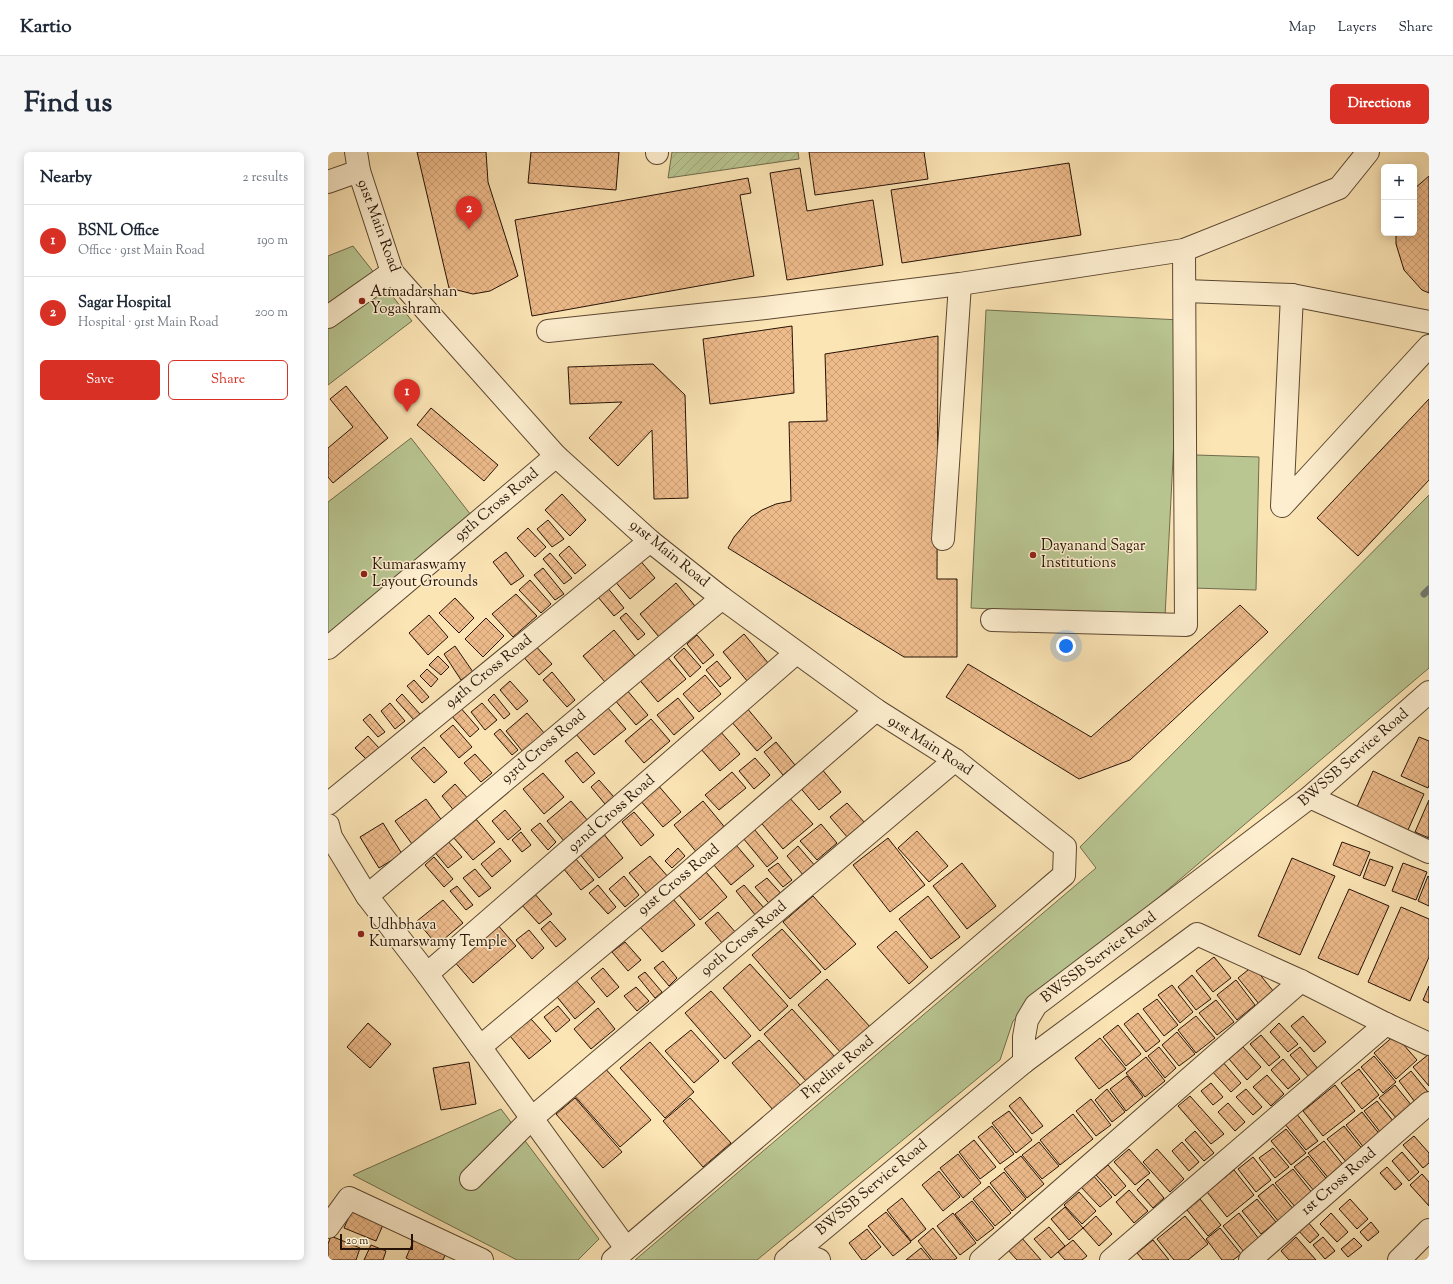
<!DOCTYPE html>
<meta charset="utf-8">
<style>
:root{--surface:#fff;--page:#f6f6f7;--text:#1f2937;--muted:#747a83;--line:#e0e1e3;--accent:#d93025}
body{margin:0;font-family:"Sorts Mill Goudy",serif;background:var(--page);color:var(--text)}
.controls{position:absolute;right:12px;top:12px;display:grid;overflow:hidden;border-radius:6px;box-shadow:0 2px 10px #0003}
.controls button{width:36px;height:36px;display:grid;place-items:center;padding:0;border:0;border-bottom:1px solid var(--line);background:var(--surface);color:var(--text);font:20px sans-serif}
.scale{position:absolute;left:12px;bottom:10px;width:73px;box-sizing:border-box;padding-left:4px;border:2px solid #261306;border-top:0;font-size:11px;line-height:14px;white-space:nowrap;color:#261306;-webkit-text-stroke:3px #fdeecf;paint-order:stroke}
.you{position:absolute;left:738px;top:494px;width:14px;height:14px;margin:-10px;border:3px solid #fff;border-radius:50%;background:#1a73e8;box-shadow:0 0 0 6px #1a73e833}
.badge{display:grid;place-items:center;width:26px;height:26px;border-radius:50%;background:var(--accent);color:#fff;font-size:13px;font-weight:700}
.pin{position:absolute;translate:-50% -33px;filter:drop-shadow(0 1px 2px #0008)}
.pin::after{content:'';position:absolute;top:21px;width:14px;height:12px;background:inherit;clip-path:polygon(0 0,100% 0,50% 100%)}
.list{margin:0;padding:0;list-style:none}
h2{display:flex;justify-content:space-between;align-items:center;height:52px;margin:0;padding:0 16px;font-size:17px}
h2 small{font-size:13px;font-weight:400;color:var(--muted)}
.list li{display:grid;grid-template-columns:26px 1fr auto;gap:12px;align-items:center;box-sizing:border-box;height:72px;padding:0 16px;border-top:1px solid var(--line)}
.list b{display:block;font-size:15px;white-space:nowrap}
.list p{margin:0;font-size:13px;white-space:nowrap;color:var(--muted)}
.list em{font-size:13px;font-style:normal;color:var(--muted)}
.actions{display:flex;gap:8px;padding:12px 16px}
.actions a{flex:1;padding:9px 0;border:1px solid var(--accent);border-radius:6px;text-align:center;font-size:14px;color:var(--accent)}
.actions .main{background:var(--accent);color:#fff}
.map{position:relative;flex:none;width:1101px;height:1108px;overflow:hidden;border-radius:6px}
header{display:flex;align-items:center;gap:24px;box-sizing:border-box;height:56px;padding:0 20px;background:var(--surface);border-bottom:1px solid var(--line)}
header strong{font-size:19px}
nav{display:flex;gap:22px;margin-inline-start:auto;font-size:14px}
.intro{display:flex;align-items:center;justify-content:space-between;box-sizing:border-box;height:96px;padding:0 24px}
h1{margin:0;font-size:28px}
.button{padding:10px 18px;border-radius:6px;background:var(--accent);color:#fff;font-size:14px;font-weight:700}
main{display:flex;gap:24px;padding:0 24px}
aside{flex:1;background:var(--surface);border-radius:6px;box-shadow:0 2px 10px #0003}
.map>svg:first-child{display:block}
</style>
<header>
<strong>Kartio</strong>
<nav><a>Map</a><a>Layers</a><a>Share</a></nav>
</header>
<div class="intro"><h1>Find us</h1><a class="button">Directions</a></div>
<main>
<aside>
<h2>Nearby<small>2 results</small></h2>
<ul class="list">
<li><span class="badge">1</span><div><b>BSNL Office</b><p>Office · 91st Main Road</p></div><em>190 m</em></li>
<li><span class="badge">2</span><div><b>Sagar Hospital</b><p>Hospital · 91st Main Road</p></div><em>200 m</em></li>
</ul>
<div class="actions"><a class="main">Save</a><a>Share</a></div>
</aside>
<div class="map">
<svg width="1101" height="1108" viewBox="0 0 1101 1108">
<defs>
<pattern id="garden-furrows" width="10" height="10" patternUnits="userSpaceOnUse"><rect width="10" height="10" fill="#b9c692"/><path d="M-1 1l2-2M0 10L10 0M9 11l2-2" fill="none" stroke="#9fa97c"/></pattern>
<pattern id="building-cross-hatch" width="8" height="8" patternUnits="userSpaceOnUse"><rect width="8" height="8" fill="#eebb8b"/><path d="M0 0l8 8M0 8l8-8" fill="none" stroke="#cca076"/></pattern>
</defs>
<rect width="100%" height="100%" fill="#fce5b5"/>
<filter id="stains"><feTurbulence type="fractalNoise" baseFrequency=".005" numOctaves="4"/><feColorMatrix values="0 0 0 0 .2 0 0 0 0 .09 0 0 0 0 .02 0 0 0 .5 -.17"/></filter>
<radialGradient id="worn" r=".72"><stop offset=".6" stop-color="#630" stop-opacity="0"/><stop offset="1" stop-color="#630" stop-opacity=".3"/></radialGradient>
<g fill="#b9c692" stroke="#706c4c">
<path d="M25,94l59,75 -84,64v-129z"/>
<path d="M658,158l194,10 -15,297 -194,-9z"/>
<path d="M83,286l60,77 -143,119v-132z"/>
<path d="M868,303l63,2 -3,133 -63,-2z"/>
<path d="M1101,343v173l-416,353 -13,39 -243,200h-122l461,-392 -16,-21z"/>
<path d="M173,957l98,130 -21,21h-61l-164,-85z"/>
</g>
<path fill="url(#garden-furrows)" stroke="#706c4c" d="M344,0h126l1,7 -131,19z"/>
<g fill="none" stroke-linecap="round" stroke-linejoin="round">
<path stroke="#6f7a6e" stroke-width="7" d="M1096,442l5,-5"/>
</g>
<g fill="url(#building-cross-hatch)" stroke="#261306">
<path d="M89,0h69l2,30 30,94 -28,15 -17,3 -24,-6z"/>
<path d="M203,0h88l-3,38 -88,-7z"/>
<path d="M481,0h115l4,27 -113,16z"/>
<path d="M741,11l12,72 -179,28 -11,-73z"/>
<path d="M472,16l7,43 66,-11 10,65 -96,15 -17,-107z"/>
<path d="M1101,24v117l-7,-3 -18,-20 -8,-26v-11h18v-44z"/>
<path d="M420,26l3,15 -11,2 14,81 -222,40 -17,-96z"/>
<path d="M464,174l2,67 -84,11 -7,-65z"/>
<path d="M610,184l-1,243h20v78h-53l-176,-109 6,-11 17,-20 11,-7 14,-6 15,-3 -2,-79 38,-1 -2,-67z"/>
<path d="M325,212l32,31 3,103 -34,1 -2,-69 -34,36 -29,-28 33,-36 -52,2 -2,-37z"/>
<path d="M18,234l42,52 -55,45 -5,-6v-29l25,-21 -23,-28z"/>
<path d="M1101,247v81l-71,76 -41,-38z"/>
<path d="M103,256l67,57 -14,16 -67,-56z"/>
<path d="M234,342l24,26 -16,16 -25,-26z"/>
<path d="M220,368l16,19 -12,8 -15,-18z"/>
<path d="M200,376l18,19 -11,10 -18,-19z"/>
<path d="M241,394l17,19 -11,9 -16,-19z"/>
<path d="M178,400l18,24 -13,9 -18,-23z"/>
<path d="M222,401l22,25 -8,6 -21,-25z"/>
<path d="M310,406l17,20 -25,21 -17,-20z"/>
<path d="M215,416l21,26 -9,6 -21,-25z"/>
<path d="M202,428l21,24 -10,9 -22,-23z"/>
<path d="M274,429l22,27 -10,8 -22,-26z"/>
<path d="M348,431l19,23 -36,31 -19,-23z"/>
<path d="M188,442l21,22 -24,21 -21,-23z"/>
<path d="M127,446l19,20 -15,15 -20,-20z"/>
<path d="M912,453l28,27 -138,128 -51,19 -133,-82 22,-33 123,73z"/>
<path d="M298,461l19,21 -7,6 -18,-22z"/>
<path d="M101,463l19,22 -20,18 -19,-22z"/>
<path d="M158,466l18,18 -21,21 -18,-18z"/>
<path d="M286,478l21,26 -30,26 -22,-26z"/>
<path d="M416,482l25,30 -21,18 -25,-30z"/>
<path d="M369,483l17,20 -11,9 -16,-20z"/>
<path d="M205,491l19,21 -13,11 -18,-21z"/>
<path d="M127,494l18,26 -12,8 -17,-26z"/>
<path d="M356,496l17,19 -11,10 -16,-20z"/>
<path d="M337,502l21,25 -28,23 -21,-25z"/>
<path d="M110,504l11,11 -8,8 -12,-10z"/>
<path d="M389,509l14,17 -11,9 -14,-17z"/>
<path d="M99,517l11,10 -7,8 -11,-11z"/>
<path d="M224,520l23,28 -8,7 -24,-27z"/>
<path d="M377,523l16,19 -22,18 -16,-18z"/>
<path d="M86,528l15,17 -7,6 -15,-17z"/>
<path d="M182,529l18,20 -11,9 -17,-20z"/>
<path d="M298,537l22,26 -12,10 -22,-26z"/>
<path d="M74,542l18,20 -6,6 -18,-20z"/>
<path d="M166,542l16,20 -6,5 -16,-19z"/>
<path d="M350,546l16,20 -20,17 -17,-20z"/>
<path d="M62,551l15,18 -10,8 -14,-18z"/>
<path d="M154,551l15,17 -12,10 -14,-18z"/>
<path d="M131,554l20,23 -9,8 -20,-23z"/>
<path d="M279,555l19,22 -32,26 -19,-22z"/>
<path d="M418,555l26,31 -15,13 -27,-31z"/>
<path d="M199,561l18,21 -22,18 -17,-21z"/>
<path d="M42,562l15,18 -7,5 -15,-17z"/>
<path d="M323,567l19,22 -26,22 -19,-22z"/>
<path d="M125,573l19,22 -13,11 -19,-22z"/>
<path d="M172,577l18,21 -6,5 -18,-21z"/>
<path d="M392,579l20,23 -20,17 -20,-23z"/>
<path d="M40,584l11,12 -12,12 -12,-12z"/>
<path d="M1091,585l10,4v44l-1,3 -27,-12z"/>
<path d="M448,590l19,23 -12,10 -19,-23z"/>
<path d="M96,595l23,25 -13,11 -23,-25z"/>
<path d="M249,600l18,21 -12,10 -18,-22z"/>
<path d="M147,602l17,19 -11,9 -17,-19z"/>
<path d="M427,606l15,17 -16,14 -15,-18z"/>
<path d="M492,615l21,25 -22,18 -21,-25z"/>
<path d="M1045,619l51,23 -16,36 -51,-23z"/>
<path d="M404,620l14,16 -27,22 -14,-15z"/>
<path d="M215,621l21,24 -20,17 -21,-25z"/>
<path d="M271,628l15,17 -9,7 -14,-17z"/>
<path d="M127,632l15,17 -14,12 -14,-17z"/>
<path d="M329,632l24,28 -18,15 -24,-28z"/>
<path d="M459,643l26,29 -30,25 -25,-30z"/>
<path d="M98,647l20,27 -31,22 -20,-27z"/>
<path d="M1101,648v38l-14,-6z"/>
<path d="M243,649l18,21 -24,20 -18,-21z"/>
<path d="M375,649l24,29 -29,24 -24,-29z"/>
<path d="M519,651l18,20 -17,15 -18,-21z"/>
<path d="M177,658l16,19 -13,11 -16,-19z"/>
<path d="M306,660l20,23 -13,11 -19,-24z"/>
<path d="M147,666l20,24 -22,18 -20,-23z"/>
<path d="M55,671l19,31 -23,14 -19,-31z"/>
<path d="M212,671l16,19 -8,8 -17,-20z"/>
<path d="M493,672l16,19 -20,17 -17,-19z"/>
<path d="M426,677l24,29 -11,9 -24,-29z"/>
<path d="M589,679l31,35 -19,16 -31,-34z"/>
<path d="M193,680l10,13 -9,7 -10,-12z"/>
<path d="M275,681l20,25 -24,20 -20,-25z"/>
<path d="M560,686l37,47 -35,27 -37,-47z"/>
<path d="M118,687l16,18 -14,11 -15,-18z"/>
<path d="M1014,690l28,10 -10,24 -27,-11z"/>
<path d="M408,693l18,21 -23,19 -18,-21z"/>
<path d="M470,694l18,21 -12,9 -17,-20z"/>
<path d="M172,696l11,13 -19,16 -11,-13z"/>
<path d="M350,696l7,8 -13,12 -7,-7z"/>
<path d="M322,704l19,22 -21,17 -19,-22z"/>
<path d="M106,705l19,22 -9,8 -19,-22z"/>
<path d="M247,706l19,22 -13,10 -18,-22z"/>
<path d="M964,706l43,18 -35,79 -42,-19z"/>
<path d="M1042,707l23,8 -8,19 -22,-8z"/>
<path d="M450,711l14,17 -9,7 -15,-17z"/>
<path d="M634,711l34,43 -29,23 -34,-43z"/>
<path d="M1075,711l24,9 -11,28 -24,-9z"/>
<path d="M147,717l16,19 -12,9 -16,-19z"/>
<path d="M378,720l21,25 -27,23 -21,-25z"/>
<path d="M296,724l15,19 -14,12 -16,-18z"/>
<path d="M1100,724l1,1v29l-11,-5z"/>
<path d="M439,726l18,20 -12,10 -18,-21z"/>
<path d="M270,733l18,22 -8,7 -19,-21z"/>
<path d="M416,733l21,24 -9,7 -20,-25z"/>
<path d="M129,734l16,19 -7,5 -16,-19z"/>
<path d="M1021,737l40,17 -31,69 -40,-17z"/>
<path d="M206,741l18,21 -13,10 -18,-20z"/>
<path d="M485,744l43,48 -31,26 -42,-48z"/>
<path d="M600,744l32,41 -29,22 -32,-40z"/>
<path d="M345,747l22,26 -33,27 -22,-25z"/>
<path d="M115,748l20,23 -26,22 -20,-24z"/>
<path d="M1073,755l28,12v38l-19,44 -42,-19z"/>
<path d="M390,760l18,21 -13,11 -18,-21z"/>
<path d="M222,769l16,18 -10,8 -15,-18z"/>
<path d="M168,771l20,23 -43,37 -20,-23z"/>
<path d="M454,777l39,43 -31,27 -38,-44z"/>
<path d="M201,778l15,18 -12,11 -16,-19z"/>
<path d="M568,779l32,36 -19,17 -32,-37z"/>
<path d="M297,790l16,18 -13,11 -16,-19z"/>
<path d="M886,805l17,21 -18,14 -17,-21z"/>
<path d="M335,809l14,17 -8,8 -15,-18z"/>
<path d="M422,812l38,42 -28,25 -37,-43z"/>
<path d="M925,814l21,26 -15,12 -21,-26z"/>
<path d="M275,816l16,19 -12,10 -16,-19z"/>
<path d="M317,820l17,20 -7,6 -17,-21z"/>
<path d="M864,823l19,24 -15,11 -18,-23z"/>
<path d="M244,824l23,26 -20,17 -22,-27z"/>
<path d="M499,827l44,49 -29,26 -44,-49z"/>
<path d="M908,828l19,25 -18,15 -20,-25z"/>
<path d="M844,833l21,27 -13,11 -22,-28z"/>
<path d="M1101,834v17l-6,-3z"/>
<path d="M308,835l13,14 -12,10 -13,-15z"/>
<path d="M383,839l40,45 -26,23 -40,-46z"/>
<path d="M829,847l21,26 -14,11 -21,-27z"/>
<path d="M888,848l18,22 -17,13 -18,-22z"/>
<path d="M230,854l12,14 -14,12 -12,-15z"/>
<path d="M270,856l17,21 -24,20 -17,-20z"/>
<path d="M464,857l43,48 -28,25 -43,-48z"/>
<path d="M810,861l22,28 -14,11 -22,-28z"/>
<path d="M868,864l19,22 -19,15 -18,-23z"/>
<path d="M975,864l23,26 -12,10 -23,-26z"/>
<path d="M203,867l20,22 -22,18 -19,-23z"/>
<path d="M40,871l23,21 -21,24 -23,-21z"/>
<path d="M951,871l19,21 -10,8 -18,-20z"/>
<path d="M790,873l23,29 -15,12 -23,-29z"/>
<path d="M363,878l28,31 -25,22 -29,-32z"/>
<path d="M849,880l18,22 -16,12 -17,-21z"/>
<path d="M933,883l19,22 -11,9 -19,-22z"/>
<path d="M1067,883l22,25 -21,19 -22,-26z"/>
<path d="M772,886l26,31 -27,20 -24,-31z"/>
<path d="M431,888l43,47 -28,24 -42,-48z"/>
<path d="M322,890l44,50 -29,26 -45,-50z"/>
<path d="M831,895l17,21 -11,10 -17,-22z"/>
<path d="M915,895l18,20 -14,13 -18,-21z"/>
<path d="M972,895l19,23 -9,8 -20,-23z"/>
<path d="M1101,902v32l-16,-19z"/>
<path d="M1046,904l22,26 -13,11 -22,-26z"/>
<path d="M818,905l19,24 -20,16 -19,-24z"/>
<path d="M955,907l17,20 -12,10 -17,-19z"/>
<path d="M894,909l19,22 -10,9 -20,-22z"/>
<path d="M141,910l7,42 -35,6 -8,-42z"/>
<path d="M275,914l48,54 -31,27 -48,-54z"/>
<path d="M1031,917l20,26 -17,14 -21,-26z"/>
<path d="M1083,919l17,21 -13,10 -16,-21z"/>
<path d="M939,923l17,19 -13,12 -18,-19z"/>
<path d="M799,924l16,21 -17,14 -16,-22z"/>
<path d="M883,931l12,14 -10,8 -12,-14z"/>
<path d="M1007,933l20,26 -32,25 -20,-25z"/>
<path d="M1067,933l17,21 -15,13 -18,-21z"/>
<path d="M779,937l18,23 -13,10 -17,-22z"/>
<path d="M918,937l16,18 -9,8 -17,-18z"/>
<path d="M862,944l34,38 -13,10 -33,-38z"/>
<path d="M692,945l23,29 -11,8 -23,-28z"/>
<path d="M247,946l47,54 -19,16 -47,-54z"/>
<path d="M362,946l41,45 -28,24 -40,-46z"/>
<path d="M763,947l20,26 -15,11 -20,-25z"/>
<path d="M1049,949l17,21 -13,11 -17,-22z"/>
<path d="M900,951l17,19 -10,9 -17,-19z"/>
<path d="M681,959l23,29 -16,13 -24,-30z"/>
<path d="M1034,960l19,24 -16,13 -19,-24z"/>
<path d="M968,961l22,28 -12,9 -22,-27z"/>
<path d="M745,962l20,25 -33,26 -20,-25z"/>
<path d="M664,974l22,28 -14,10 -22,-27z"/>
<path d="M1016,974l20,25 -16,13 -21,-25z"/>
<path d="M958,977l20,24 -15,12 -20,-24z"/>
<path d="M867,979l19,22 -10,8 -19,-21z"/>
<path d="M1086,984l15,17v10l-6,5 -20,-23z"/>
<path d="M646,988l22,27 -16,12 -21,-27z"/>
<path d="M996,989l20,25 -15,13 -21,-26z"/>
<path d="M711,990l20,24 -17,13 -20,-24z"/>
<path d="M854,990l17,20 -10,9 -17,-20z"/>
<path d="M945,996l16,19 -14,11 -16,-20z"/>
<path d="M801,997l21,24 -15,12 -21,-23z"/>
<path d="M829,997l27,30 -14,13 -27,-30z"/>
<path d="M1074,1000l17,20 -10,9 -17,-20z"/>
<path d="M630,1002l23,29 -18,15 -23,-30z"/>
<path d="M693,1004l23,28 -17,14 -23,-29z"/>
<path d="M980,1004l21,26 -14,10 -21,-25z"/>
<path d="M925,1005l18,23 -15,12 -18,-23z"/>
<path d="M780,1013l18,21 -11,10 -19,-21z"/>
<path d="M1059,1015l15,17 -7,6 -15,-17z"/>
<path d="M965,1017l20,25 -17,14 -21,-25z"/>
<path d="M906,1018l20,25 -27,22 -20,-25z"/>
<path d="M611,1019l21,26 -17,14 -21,-26z"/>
<path d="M676,1020l22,27 -14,12 -22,-28z"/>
<path d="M764,1022l20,23 -12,10 -21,-22z"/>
<path d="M1094,1022l7,8v24l-19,-21z"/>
<path d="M820,1027l16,19 -11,10 -16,-18z"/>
<path d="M945,1032l21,26 -15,12 -21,-26z"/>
<path d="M661,1034l22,27 -16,13 -22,-27z"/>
<path d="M801,1038l19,21 -14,12 -18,-21z"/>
<path d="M751,1040l17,19 -14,13 -18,-19z"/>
<path d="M574,1046l24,31 -15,12 -24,-31z"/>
<path d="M872,1047l21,26 -13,11 -21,-26z"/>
<path d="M929,1047l19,23 -15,12 -19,-23z"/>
<path d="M1022,1047l18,20 -11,10 -18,-20z"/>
<path d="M644,1049l22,27 -17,13 -22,-27z"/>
<path d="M26,1053l32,13 -10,23 -32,-13z"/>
<path d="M737,1055l18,21 -14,12 -18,-21z"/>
<path d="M558,1060l25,30 -18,14 -25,-30z"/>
<path d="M625,1061l23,30 -16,12 -23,-29z"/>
<path d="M911,1061l20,26 -15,13 -21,-26z"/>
<path d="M1003,1061l17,19 -11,10 -17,-18z"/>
<path d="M768,1064l16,18 -13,12 -16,-18z"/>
<path d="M857,1064l23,28 -20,16h-14l-17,-21z"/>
<path d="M979,1069l12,14 -9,8 -13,-14z"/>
<path d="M1043,1070l8,10 -11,9 -8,-9z"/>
<path d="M721,1075l16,19 -14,12 -17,-19z"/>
<path d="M605,1076l24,30 -3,2h-21l-15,-19z"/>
<path d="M892,1076l21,26 -8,6h-11l-16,-21z"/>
<path d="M539,1077l14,18 -16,13h-3l-13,-17z"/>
<path d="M3,1084l29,12 -4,12h-28v-16z"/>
<path d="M87,1085l32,13 -4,10h-33l-4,-2z"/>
<path d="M693,1085l20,23h-24l-10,-11z"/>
<path d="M968,1085l20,23h-27l-8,-9z"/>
<path d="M995,1085l12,14 -10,8 -12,-14z"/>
<path d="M1026,1086l8,8 -14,11 -7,-8z"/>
<path d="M745,1088l14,16 -5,4h-17l-7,-8z"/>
<path d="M825,1088l16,20h-26l-6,-7z"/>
<path d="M43,1093l15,6 -3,9h-19z"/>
<path d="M593,1096l10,12h-25z"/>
</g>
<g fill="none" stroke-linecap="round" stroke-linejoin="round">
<g stroke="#5c4832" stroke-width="24">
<g id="minor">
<path d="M28,0l3,19 33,101 164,184 94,85 72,57 154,112 79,50 110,87 -1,28 -451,385"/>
<path d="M329,1v-1"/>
<path d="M0,30l31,-11"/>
<path d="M857,139l107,4 137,27"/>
<path d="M964,143l-10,211 147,-160"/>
<path d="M0,165l64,-45"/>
<path d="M220,179l217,-23 195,-24 224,-34 155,-62 29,-36"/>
<path d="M615,387l17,-255"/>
<path d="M664,468l194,5 -2,-375"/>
<path d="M0,496l228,-192"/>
<path d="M982,645l119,55"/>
<path d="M0,652l322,-263"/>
<path d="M0,673l3,12 36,59 60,78 199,274"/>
<path d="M39,744l355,-298"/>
<path d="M99,822l369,-321"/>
<path d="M152,895l202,-169 194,-168"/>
<path d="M696,910l173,-128 104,47 85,43 43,20"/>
<path d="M143,1027l61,-61 423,-358"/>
<path d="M0,1075l21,-29 133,62"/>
<path d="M468,1099l23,9"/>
<path d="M458,1108l238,-198v-25l3,-17 9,-15 274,-208 119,-105"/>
<path d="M653,1108l320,-279"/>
<path d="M783,1108l275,-236"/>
<path d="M922,1108l179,-157"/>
<path d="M1071,1108l30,-30"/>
</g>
</g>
<use href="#minor" stroke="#fdeecf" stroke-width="22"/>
</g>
<g fill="#8f2418" stroke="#fdeecf" stroke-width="1.5">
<circle cx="34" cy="149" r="4"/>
<circle cx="705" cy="403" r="4"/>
<circle cx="36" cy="422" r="4"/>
<circle cx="33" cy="782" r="4"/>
</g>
<g text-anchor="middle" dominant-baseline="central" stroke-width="3" stroke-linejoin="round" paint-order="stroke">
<g font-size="15" fill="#261306" stroke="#fdeecf">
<text transform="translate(50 74) rotate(70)">91st Main Road</text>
<text transform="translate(169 353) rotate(-40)">95th Cross Road</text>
<text transform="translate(341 402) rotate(39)">91st Main Road</text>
<text transform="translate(161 520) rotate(-39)">94th Cross Road</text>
<text transform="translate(602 594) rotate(33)">91st Main Road</text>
<text transform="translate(216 595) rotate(-40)">93rd Cross Road</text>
<text transform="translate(1026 606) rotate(-41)">BWSSB Service Road</text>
<text transform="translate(284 662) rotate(-41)">92nd Cross Road</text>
<text transform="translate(351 728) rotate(-40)">91st Cross Road</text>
<text transform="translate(416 787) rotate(-40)">90th Cross Road</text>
<text transform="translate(771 806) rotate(-37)">BWSSB Service Road</text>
<text transform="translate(510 916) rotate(-40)">Pipeline Road</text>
<text transform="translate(1011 1030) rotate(-41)">1st Cross Road</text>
<text transform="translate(544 1036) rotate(-40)">BWSSB Service Road</text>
</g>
<g font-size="15" fill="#261306" stroke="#fdeecf" text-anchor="start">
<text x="42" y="140">Atmadarshan<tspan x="42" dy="17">Yogashram</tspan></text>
<text x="713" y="394">Dayanand Sagar<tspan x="713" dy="17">Institutions</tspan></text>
<text x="44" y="413">Kumaraswamy<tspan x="44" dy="17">Layout Grounds</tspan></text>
<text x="41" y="773">Udhbhava<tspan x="41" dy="17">Kumarswamy Temple</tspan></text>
</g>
</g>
<rect width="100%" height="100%" filter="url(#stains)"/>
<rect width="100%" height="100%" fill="url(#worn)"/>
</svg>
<div class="controls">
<button>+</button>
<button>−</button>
</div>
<div class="scale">20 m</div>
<div class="you"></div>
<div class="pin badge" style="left:79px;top:260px">1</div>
<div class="pin badge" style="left:141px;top:77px">2</div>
</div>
</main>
